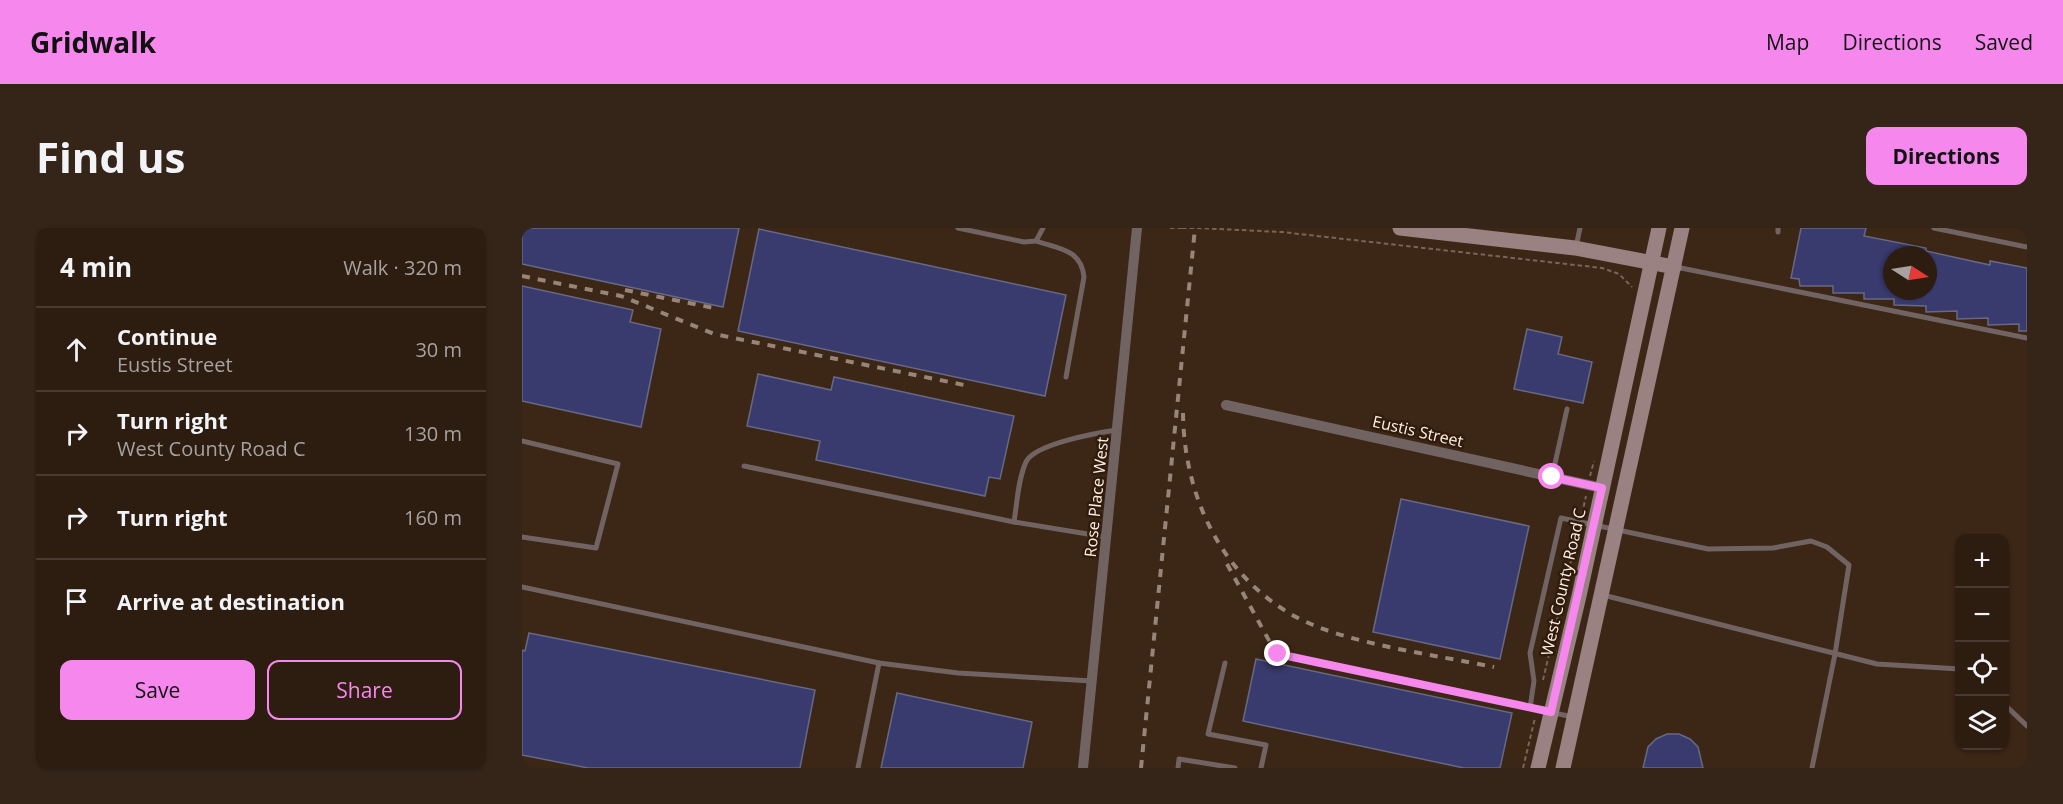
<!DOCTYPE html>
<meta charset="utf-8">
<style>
:root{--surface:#2d1c10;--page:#352519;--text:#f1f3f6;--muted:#a7a19f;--line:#483a30;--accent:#f688ed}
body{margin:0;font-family:"Open Sans",sans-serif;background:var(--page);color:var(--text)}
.controls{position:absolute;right:18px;bottom:18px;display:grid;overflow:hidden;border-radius:12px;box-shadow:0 2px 4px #0004}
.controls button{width:54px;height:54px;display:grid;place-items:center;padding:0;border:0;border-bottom:2px solid var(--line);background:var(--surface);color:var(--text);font:30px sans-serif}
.compass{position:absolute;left:1361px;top:18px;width:54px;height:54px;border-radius:50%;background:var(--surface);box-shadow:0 2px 4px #0004;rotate:102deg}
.stop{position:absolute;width:18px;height:18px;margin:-14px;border:4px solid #f688ed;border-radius:50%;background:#fff}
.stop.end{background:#f688ed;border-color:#fff;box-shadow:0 2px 6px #0008}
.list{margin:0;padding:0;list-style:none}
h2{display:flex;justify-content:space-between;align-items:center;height:78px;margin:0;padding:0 24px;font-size:26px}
h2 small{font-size:20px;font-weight:400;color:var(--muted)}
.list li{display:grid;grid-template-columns:39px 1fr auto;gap:18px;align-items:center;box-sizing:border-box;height:84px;padding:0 24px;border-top:2px solid var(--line)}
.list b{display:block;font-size:22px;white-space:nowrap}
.list p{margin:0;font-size:20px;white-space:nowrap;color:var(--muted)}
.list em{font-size:20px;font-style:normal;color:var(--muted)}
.actions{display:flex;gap:12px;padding:18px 24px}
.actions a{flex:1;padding:14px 0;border:2px solid var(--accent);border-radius:12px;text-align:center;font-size:21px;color:var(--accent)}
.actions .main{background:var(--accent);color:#111}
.icon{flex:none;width:33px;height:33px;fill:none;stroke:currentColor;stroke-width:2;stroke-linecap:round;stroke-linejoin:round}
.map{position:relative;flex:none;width:1505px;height:540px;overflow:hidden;border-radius:12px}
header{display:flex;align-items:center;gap:36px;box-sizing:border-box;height:84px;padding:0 30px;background:var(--accent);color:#111}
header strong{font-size:28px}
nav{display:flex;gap:33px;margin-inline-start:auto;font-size:21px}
.intro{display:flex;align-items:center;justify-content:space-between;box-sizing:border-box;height:144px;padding:0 36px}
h1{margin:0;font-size:42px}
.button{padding:15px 27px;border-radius:12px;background:var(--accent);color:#111;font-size:21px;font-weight:700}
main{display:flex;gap:36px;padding:0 36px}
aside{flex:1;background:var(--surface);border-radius:12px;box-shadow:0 2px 4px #0004}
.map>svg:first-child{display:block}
</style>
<header>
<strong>Gridwalk</strong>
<nav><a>Map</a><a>Directions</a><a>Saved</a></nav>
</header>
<div class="intro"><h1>Find us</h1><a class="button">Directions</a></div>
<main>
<aside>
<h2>4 min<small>Walk · 320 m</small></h2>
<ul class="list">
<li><svg class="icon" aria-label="ahead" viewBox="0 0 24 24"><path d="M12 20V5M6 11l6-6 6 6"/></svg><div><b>Continue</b><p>Eustis Street</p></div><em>30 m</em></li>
<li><svg class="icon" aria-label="right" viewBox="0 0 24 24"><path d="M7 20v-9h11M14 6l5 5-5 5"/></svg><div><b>Turn right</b><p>West County Road C</p></div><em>130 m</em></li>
<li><svg class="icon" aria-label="right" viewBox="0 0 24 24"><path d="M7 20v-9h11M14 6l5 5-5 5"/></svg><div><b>Turn right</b></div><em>160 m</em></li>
<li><svg class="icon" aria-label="arrive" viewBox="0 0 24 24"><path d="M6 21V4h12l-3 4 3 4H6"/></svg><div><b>Arrive at destination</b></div></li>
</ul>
<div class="actions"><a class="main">Save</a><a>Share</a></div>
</aside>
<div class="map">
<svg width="1505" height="540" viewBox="0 0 1505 540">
<rect width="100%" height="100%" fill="#3c2616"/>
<g fill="#393a6d" stroke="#676984" stroke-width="1.5" fill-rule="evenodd">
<path d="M0,0h217l-16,79 -201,-43z"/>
<path d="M1279,0h65l-2,8 62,12v3l64,14v-4l37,7v63h-8v-7l-31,1v-7l-31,1v-8l-31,1v-6l-32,-1v-6h-30v-6h-31v-7h-33l-1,-7 -8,-1zM1370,27h36v36h-36z"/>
<path d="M237,1l307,66 -21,101 -307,-65z"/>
<path d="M0,58l111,24 -3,12 31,7 -20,98 -119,-26z"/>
<path d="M1005,101l35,8 -4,17 34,8 -9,41 -69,-14z"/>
<path d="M236,146l73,16 3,-13 180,39 -14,63 -11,-2 -4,19 -169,-36 4,-19 -73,-15z"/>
<path d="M879,271l128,27 -29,133 -127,-27z"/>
<path d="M7,405l286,57 -15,78h-212l-66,-13v-105l3,1z"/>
<path d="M734,431l256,54 -12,55h-36l-221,-47z"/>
<path d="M375,465l135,29 -9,46h-142z"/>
<path d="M1145,506h12l11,5 8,8 5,21h-60l5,-21 8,-8z"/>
</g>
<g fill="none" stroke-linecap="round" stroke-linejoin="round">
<g stroke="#796557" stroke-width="2" stroke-dasharray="4.5 3" stroke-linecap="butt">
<path d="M648,0h12"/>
<path d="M660,0h12"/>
<path d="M675,0l85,4 320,36 17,6 13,13"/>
<path d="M1068,248l4,-15"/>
<path d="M1060,286l4,-18"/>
<path d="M1021,452l35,-149"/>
<path d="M1001,540l12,-50"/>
</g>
<g stroke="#726363" stroke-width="5">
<path d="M436,0l66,14 12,-1 7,-13"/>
<path d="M1412,0l93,19"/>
<path d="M1256,4v-4"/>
<path d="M514,13c23,8 45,8 48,36l-18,100"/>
<path d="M1054,19l4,-19"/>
<path d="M1154,39l351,71"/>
<path d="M0,213l96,23 -22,84 -74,-11"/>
<path d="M222,238l270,56"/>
<path d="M1030,249l15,-68"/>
<path d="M584,309l-92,-15c3,-18 4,-43 12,-60 8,-18 71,-29 90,-32"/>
<path d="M0,359l357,76 79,10 134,8"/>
<path d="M1081,367l274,69 83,5"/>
<path d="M756,426l295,63"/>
<path d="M703,435l-17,71 58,11 -5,23"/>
<path d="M1482,476l23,22"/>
<path d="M1008,480l4,-27 -4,-28 31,-135 147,31 65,-1 38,-7 16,6 22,18 -14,89 -23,114"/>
<path d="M336,540l21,-105"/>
<path d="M656,540l1,-9 56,9"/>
</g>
<g stroke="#726363" stroke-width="10">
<path d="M704,177l376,83"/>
<path d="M561,540l54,-540"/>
</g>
<g stroke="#998281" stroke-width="15">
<path d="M878,0l175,20 99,19"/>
<path d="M1016,540l41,-172 80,-368"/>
<path d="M1041,540l119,-540"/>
</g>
<g stroke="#988578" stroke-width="4" stroke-dasharray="8 8" stroke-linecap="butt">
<path d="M0,48l99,20 93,38 255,52"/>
<path d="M103,62l94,19"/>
<path d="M661,185c1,83 38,163 113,204 50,27 140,38 198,50"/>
<path d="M705,336l45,82"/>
<path d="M619,540l54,-540"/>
</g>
</g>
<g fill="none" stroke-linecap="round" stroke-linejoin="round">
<path stroke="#f688ed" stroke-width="8" d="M756,426l273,58 51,-224 -50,-11"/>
</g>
<g text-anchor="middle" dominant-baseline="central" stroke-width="5" stroke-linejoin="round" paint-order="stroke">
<g font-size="16" fill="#fff0e6" stroke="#311c0c">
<text transform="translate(896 203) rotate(13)">Eustis Street</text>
<text transform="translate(574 269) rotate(-84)">Rose Place West</text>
<text transform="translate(1041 354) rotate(-77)">West County Road C</text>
</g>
</g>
</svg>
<div class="controls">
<button>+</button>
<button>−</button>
<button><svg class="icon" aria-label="locate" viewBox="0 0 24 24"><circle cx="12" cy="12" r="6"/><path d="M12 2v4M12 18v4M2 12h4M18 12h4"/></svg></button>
<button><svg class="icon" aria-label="layers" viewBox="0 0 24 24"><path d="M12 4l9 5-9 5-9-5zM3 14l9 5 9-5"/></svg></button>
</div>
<svg class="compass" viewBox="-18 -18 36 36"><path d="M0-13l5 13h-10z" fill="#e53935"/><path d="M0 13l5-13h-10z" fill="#a7a19f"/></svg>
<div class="stop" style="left:1030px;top:249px"></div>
<div class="stop end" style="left:756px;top:426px"></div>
</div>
</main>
